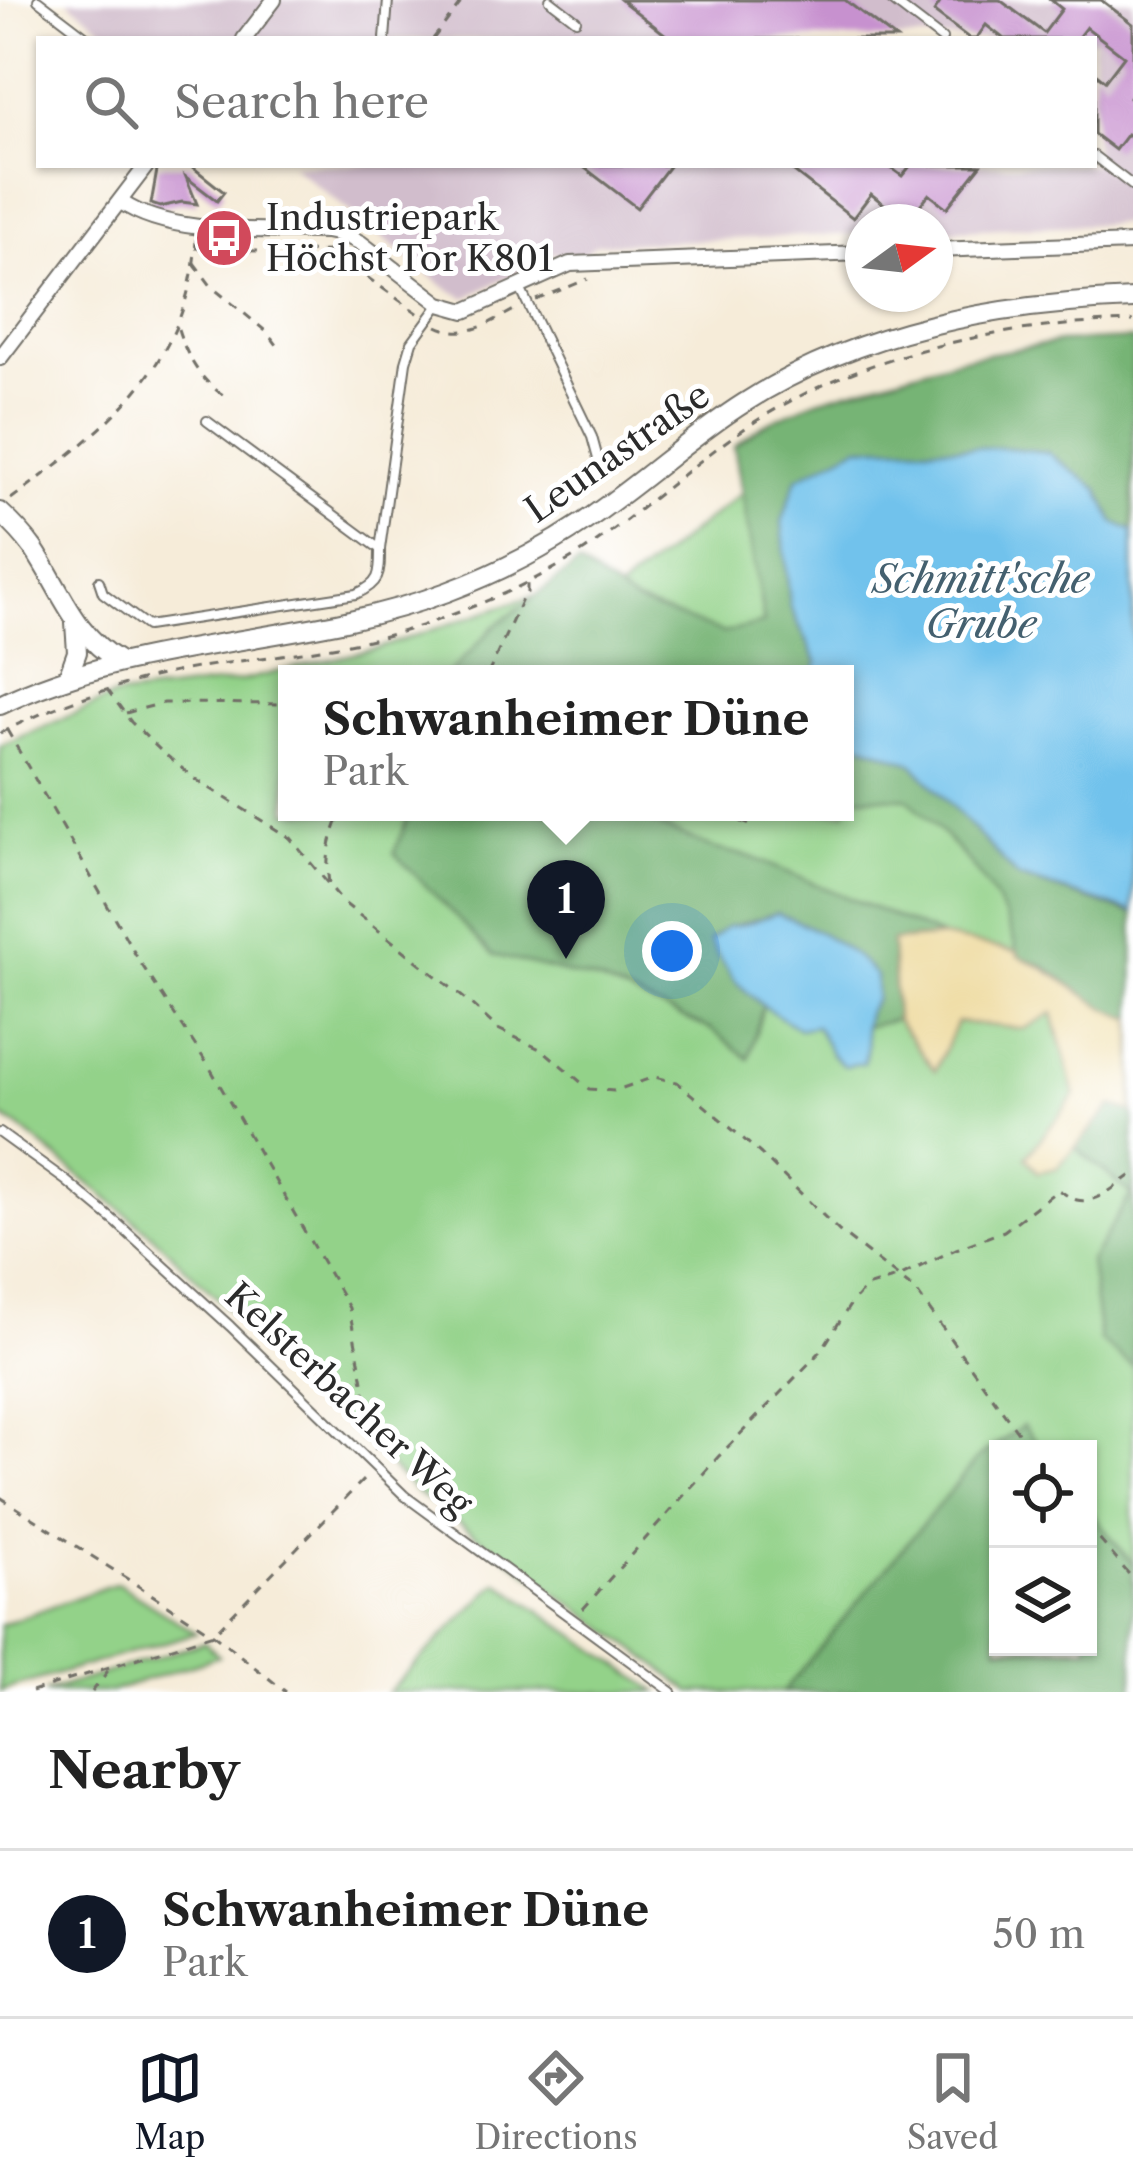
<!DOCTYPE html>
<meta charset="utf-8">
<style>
:root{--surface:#fff;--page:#f6f6f6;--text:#222;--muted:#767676;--line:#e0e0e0;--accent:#111827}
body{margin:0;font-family:"Libre Caslon Text",serif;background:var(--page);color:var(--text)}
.controls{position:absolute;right:36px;bottom:36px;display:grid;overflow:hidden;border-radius:0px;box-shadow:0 3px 9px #0004}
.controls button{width:108px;height:108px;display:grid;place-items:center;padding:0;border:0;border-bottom:3px solid var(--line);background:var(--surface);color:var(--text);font:60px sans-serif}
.compass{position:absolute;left:845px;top:204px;width:108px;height:108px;border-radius:50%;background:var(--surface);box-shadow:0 3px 9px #0004;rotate:75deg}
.you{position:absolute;left:672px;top:951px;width:42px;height:42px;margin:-30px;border:9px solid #fff;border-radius:50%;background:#1a73e8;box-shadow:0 0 0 18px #1a73e833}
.badge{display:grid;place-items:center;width:78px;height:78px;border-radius:50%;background:var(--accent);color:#fff;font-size:39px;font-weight:700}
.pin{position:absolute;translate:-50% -99px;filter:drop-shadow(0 3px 6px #0008)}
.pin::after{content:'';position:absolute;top:63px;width:42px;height:36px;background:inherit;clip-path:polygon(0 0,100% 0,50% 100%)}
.popup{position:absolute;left:278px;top:665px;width:576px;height:156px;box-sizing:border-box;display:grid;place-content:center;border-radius:0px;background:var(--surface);filter:drop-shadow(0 3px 9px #0005);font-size:39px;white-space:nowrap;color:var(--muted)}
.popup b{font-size:45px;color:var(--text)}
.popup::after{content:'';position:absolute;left:50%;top:100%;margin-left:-24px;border:24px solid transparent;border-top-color:var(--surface)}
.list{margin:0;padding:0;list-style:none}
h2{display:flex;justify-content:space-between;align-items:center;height:156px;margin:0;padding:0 48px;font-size:51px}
h2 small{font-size:39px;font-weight:400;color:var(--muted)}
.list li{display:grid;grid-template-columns:78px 1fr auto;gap:36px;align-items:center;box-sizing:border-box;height:168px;padding:0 48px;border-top:3px solid var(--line)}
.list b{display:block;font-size:45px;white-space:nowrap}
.list p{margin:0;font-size:39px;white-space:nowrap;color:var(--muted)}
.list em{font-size:39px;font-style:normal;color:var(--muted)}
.icon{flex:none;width:66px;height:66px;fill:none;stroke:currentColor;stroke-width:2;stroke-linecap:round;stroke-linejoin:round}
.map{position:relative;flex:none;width:1133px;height:1692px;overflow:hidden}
.search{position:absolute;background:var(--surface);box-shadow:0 3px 9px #0004;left:36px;right:36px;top:36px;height:132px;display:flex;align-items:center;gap:30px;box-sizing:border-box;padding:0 42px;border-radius:0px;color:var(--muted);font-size:45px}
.sheet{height:324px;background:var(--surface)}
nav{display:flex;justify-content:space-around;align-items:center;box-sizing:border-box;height:168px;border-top:3px solid var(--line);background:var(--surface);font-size:33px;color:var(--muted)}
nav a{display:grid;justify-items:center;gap:6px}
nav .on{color:var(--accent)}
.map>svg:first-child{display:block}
</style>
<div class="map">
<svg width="1133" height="1692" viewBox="0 0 1133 1692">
<rect width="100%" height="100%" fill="#fff"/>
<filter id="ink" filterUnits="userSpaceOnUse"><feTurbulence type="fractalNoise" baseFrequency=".00833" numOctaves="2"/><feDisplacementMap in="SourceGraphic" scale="24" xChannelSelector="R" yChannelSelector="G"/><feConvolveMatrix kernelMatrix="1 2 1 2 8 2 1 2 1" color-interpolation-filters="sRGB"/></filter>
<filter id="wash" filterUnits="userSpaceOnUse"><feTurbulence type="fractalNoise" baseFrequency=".004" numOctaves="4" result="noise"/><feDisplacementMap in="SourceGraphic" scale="48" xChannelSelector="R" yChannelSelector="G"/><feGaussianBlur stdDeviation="2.7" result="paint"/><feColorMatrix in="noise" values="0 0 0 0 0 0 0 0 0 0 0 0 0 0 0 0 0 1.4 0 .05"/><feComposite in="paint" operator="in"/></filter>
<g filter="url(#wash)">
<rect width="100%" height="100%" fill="#f6ecd9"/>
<path fill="#d1bdcc" d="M67,0h1066v223l-198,8v-9h-72v12l-268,10 -12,11 -29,-2 -88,45 -20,-10 -155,-123h803v-126h-977z"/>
<g fill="#93d289" stroke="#5f7e5a" stroke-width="3" fill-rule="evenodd">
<path d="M1133,394v1298h-442l-37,-29 -238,-171 -267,-260 -130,-105 -19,-11v-370l113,-49 127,-16 139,-33 159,-54 -44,34 -45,46h-162v138h558v-138h-332l340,-269zM998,1449h90v198h-90z"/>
<path d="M498,1582l160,110h-270z"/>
<path d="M117,1583l79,50 -196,58v-66z"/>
<path d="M205,1642l14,14 -109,36h-66z"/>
</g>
<g fill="#76b475" stroke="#507050" stroke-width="3">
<path d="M1133,339v192l-19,-9 -16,-33 -308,117 27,56 -3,12h-365l45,-47 84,-63 56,38 90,31 40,-10 -30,-177 29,-21 54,-25 140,-41 103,-17z"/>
<path d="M845,738l67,25 106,114 115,37v105l-24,-7 -65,-46 -26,-10c-14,-67 -64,-110 -111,-158l-62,-2z"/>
<path d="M410,812h217l85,36 39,9 192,80 -51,4 4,79 -32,7 3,-14 9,-15 -99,-85 -51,15 8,52 29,26 -14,53 -37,-29 -111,-48 -108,-27 -99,-102z"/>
<path d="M1112,1106l21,6v255l-33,-26 -10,-80 41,-67 -56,-47z"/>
<path d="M1023,1426l19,23h-44v198h90v-139l45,57v127h-350l195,-234z"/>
</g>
<path fill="#eeda9e" stroke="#8c8264" stroke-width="3" d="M943,937l75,15v4c44,17 71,50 115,63v93l-21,-6 -55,62 -19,4 -12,-15 49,-61 -22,-83 -29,16 -67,-7 -22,49 -39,-51 -4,-79z"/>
<g fill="#71c2ec" stroke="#4e768c" stroke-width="3">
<path d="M859,446l151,2 37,4 51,37 16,33 19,9v381l-115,-35 -106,-114 -67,-25v-64h-31l3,-12 -27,-56 -8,-84 15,-44z"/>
<path d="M777,913c37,14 73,33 99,63v23l-9,14 -3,14 3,18 -3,18 -20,3 -12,-12 -16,-28 -17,3 -36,-23 -29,-26 -25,-39 17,-14 19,-3z"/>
</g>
<g id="blocks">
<g fill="#c791cf">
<path d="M621,0h224l51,39h-225z"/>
<path d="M942,0h58l44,33 18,-24 -11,-9h50l32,24v68l-4,6 4,4v36l-6,-4 -12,16 -21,-16v-62l11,9 19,-25 -38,-29 -9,12h-73l-18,-14 -10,14h-6l-36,-27z"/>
<path d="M158,165h32l34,27 -7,9 -31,-24 11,27 -15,-2 -22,5 -9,-3z"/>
<path d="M581,165h89l-33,43z"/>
<path d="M785,165h102l15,11 9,-11h70l-34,43 -18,-14 -18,22 -8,-6 -4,6 -28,-22 -18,24z"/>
</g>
</g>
</g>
<g filter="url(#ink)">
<use href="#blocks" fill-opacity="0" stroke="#726f68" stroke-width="3"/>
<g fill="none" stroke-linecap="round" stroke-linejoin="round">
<g stroke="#726f68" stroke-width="12">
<g id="lane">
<path d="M38,0l51,39"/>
<path d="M550,0l26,20"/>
<path d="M891,0l51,39"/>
<path d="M385,39l3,-39"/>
<path d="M1094,156l39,30"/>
<path d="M520,288l72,149 9,33"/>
<path d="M207,421l173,128"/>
<path d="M99,581l4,12 44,33 209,-32c25,-11 24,-20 24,-45l26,-187 6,-20 27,-37"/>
<path d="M0,1133l65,47 53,44 112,102 175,170 267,196"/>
</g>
</g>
<g stroke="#726f68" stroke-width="18">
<g id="street">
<path d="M244,39l30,-39"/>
<path d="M121,202c50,35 145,27 205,29l19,4 16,8 79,61 25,7 105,-47 293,-11"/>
<path d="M935,250l198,-7"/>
<path d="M0,358l147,-193"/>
</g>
</g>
<g stroke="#726f68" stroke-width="22">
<g id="secondary">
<path d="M0,512c12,11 23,22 33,36 28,41 41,87 86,113"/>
<path d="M68,677l9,-25 -2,-29"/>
<path d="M0,705c141,-69 301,-58 447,-113 59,-22 116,-53 166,-91 44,-32 85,-69 131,-98 116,-74 253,-99 389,-104"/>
</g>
</g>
<g stroke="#726f68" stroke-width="3" stroke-dasharray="9 9" stroke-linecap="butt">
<path d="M433,39l30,-39"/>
<path d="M195,248l82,4 53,-1 89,63"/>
<path d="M194,263l18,24 56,46 9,12"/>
<path d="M536,300l52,-21"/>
<path d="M437,326c29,14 52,-3 79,-17"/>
<path d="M178,329c9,29 24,55 52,70"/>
<path d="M11,499c94,-69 178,-133 185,-260"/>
<path d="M488,674l35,-77 4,-4v-10"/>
<path d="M107,689l24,33 29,28 35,29 95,59 54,65 125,99 29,27 46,22 45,38 25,2 40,-14 23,5 84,72 78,77 77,60 114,158"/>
<path d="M126,713l37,-10 124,1"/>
<path d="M7,730l131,229 72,109 139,240 27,142"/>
<path d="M0,733c57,-29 117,-49 180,-62 89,-17 181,-21 266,-54 48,-18 96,-39 139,-67 55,-37 104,-84 159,-121 114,-77 254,-104 389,-108"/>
<path d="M706,812l15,2 29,11"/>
<path d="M329,883c-4,-26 2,-47 12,-71"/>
<path d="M0,1497l213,137 73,58"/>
<path d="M1088,1526l45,53"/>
<path d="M583,1609l135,-152 103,-106 29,-46 16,-18 31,-9 59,-29 48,-18 54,-41c6,3 12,8 19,10 19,5 41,-16 56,-26"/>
<path d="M32,1692l181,-58 155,-159"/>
<path d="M92,1692l18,-24"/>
</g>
<use href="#lane" stroke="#fff" stroke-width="8"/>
<use href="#street" stroke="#fff" stroke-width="14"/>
<use href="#secondary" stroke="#fff" stroke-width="18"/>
</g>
</g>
<defs>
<g id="bus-disc" transform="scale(3)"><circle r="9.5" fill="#d1495b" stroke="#fff"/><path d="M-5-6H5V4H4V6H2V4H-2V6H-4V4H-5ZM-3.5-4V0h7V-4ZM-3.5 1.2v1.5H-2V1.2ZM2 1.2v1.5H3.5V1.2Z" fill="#fff"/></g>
</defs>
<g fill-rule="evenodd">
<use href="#bus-disc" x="224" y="238"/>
</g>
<g text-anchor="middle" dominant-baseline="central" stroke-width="10" stroke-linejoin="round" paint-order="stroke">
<g font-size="36" fill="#2b2b2b" stroke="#fff" text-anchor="start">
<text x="266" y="217">Industriepark<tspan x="266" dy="41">Höchst Tor K801</tspan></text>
</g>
<g font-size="36" fill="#2b2b2b" stroke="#fff">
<text transform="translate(617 452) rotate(-35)">Leunastraße</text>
<text transform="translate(349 1399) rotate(43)">Kelsterbacher Weg</text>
</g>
<g font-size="39" font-style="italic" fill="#44606f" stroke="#fff">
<text x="981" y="579">Schmitt'sche<tspan x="981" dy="45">Grube</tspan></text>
</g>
</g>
</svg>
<div class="controls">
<button><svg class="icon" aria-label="locate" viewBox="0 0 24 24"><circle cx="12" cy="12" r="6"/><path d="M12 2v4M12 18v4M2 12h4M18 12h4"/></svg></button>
<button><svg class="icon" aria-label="layers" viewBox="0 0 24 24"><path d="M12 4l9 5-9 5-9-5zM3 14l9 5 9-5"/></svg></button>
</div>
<svg class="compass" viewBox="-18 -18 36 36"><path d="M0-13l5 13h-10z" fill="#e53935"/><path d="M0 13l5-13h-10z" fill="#767676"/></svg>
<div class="you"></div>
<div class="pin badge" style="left:566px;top:959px">1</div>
<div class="popup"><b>Schwanheimer Düne</b>Park</div>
<div class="search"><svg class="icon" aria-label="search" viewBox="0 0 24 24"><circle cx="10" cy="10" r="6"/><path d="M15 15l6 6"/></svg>Search here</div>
</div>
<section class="sheet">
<h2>Nearby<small></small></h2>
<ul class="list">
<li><span class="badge">1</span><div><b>Schwanheimer Düne</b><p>Park</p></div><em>50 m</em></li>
</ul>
</section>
<nav>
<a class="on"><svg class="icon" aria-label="map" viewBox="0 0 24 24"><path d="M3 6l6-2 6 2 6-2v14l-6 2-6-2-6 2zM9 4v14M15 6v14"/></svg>Map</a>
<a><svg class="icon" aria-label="directions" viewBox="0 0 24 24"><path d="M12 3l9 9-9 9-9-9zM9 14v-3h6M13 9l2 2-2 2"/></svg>Directions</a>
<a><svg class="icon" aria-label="saved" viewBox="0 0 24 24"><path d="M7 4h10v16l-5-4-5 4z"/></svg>Saved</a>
</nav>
